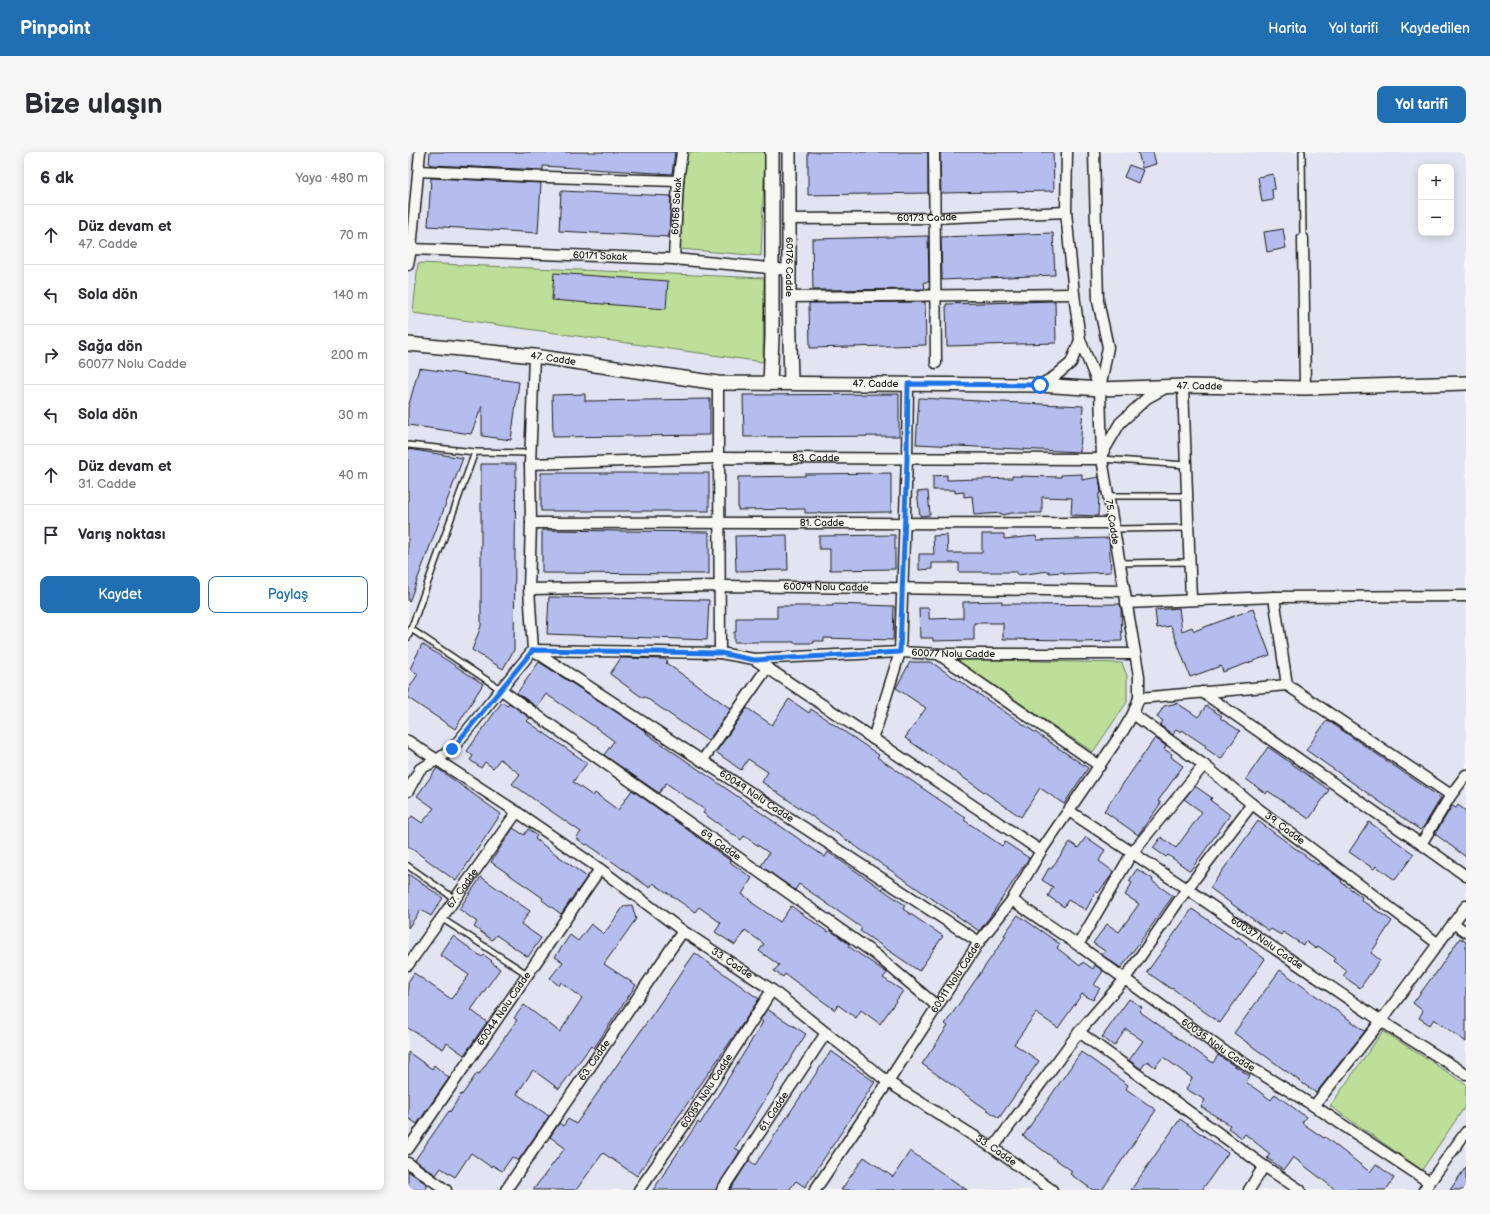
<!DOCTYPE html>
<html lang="tr">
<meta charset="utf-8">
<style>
:root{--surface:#fff;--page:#f7f7f7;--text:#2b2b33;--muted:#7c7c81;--line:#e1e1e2;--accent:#1f6fb2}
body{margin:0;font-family:"Balsamiq Sans",sans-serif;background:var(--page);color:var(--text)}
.controls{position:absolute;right:12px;top:12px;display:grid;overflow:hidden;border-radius:8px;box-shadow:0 2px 10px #0003}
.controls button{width:36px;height:36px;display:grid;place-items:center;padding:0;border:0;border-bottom:1px solid var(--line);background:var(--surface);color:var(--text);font:20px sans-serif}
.stop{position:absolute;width:12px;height:12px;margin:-9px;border:3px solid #1a73e8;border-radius:50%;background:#fff}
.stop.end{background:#1a73e8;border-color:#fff;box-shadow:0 1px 4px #0008}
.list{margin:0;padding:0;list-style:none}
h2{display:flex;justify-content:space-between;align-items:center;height:52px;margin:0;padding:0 16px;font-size:17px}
h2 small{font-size:13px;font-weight:400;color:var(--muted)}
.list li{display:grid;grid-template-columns:26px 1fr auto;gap:12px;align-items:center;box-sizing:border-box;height:60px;padding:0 16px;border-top:1px solid var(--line)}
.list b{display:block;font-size:15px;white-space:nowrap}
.list p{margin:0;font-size:13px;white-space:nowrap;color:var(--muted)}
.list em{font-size:13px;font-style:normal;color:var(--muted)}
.actions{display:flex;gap:8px;padding:12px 16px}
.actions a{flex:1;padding:9px 0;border:1px solid var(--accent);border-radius:8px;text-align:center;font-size:14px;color:var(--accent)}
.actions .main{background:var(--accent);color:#fff}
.icon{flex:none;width:22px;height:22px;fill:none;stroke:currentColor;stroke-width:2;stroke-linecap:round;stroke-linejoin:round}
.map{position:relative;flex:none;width:1058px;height:1038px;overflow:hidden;border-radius:8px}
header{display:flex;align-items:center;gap:24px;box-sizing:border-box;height:56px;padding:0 20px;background:var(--accent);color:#fff}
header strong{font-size:19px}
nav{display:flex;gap:22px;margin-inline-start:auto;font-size:14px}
.intro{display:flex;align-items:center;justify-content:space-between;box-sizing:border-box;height:96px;padding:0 24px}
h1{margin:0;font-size:28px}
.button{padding:10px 18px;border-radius:8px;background:var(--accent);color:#fff;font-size:14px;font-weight:700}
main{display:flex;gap:24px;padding:0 24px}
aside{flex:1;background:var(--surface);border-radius:8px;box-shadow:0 2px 10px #0003}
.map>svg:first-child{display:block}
</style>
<header>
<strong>Pinpoint</strong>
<nav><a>Harita</a><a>Yol tarifi</a><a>Kaydedilen</a></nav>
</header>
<div class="intro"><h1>Bize ulaşın</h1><a class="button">Yol tarifi</a></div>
<main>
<aside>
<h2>6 dk<small>Yaya · 480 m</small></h2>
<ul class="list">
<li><svg class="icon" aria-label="ahead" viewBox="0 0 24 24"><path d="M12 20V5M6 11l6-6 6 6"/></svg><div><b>Düz devam et</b><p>47. Cadde</p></div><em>70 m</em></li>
<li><svg class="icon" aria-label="left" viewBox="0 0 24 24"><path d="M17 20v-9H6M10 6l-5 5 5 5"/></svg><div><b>Sola dön</b></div><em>140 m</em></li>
<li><svg class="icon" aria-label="right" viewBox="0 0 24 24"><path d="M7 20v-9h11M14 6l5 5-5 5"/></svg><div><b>Sağa dön</b><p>60077 Nolu Cadde</p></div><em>200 m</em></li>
<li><svg class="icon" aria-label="left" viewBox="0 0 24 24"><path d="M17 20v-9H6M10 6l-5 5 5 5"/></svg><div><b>Sola dön</b></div><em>30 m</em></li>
<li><svg class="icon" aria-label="ahead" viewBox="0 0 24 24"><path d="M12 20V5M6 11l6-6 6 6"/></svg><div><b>Düz devam et</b><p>31. Cadde</p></div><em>40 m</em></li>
<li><svg class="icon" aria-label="arrive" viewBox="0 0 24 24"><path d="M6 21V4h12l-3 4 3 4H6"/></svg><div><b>Varış noktası</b></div></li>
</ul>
<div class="actions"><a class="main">Kaydet</a><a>Paylaş</a></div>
</aside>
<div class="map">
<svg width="1058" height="1038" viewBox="0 0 1058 1038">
<rect width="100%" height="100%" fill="#f6f6f2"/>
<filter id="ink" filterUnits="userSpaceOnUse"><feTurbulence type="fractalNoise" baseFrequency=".025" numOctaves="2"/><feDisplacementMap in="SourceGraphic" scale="8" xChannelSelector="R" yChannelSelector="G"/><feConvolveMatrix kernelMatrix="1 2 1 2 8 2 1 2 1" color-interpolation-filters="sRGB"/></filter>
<g filter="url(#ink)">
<path fill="#e2e5f1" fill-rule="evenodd" d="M0,0h1058v1038h-1058zM1013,15h30v66h-30z"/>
<g fill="#bddf99" stroke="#6c7e5a">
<path d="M278,0h79l-4,104 -81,-7z"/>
<path d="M10,111l346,15 -1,84 -350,-49z"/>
<path d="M545,507l169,4 5,13v26l-34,50z"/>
<path d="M975,879l83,53v21l-44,65 -92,-64z"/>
</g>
<g fill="#b5bdee" stroke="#1c1c1c">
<path d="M22,0h245l-3,22 -129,-8v4l-111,-5 -3,-1z"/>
<path d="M400,0h120v41l-120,2z"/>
<path d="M532,0h113l1,39 -113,2z"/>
<path d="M730,0h15l3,12 -14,4z"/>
<path d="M721,13l14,5 -5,13 -14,-6z"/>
<path d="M865,22l2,15h-3l1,11 -11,2 -4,-25z"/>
<path d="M23,26l110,5 -3,50 -110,-7z"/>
<path d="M153,39l110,5 -2,41 -110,-6z"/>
<path d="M875,77l3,19 -19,4 -3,-20z"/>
<path d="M645,81l2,42 -113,5 -1,-43z"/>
<path d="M520,84l1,46h-5l1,7 -112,1 -1,-51z"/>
<path d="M146,121l114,8 -2,28 -114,-9z"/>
<path d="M647,149l1,42 -109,3 -1,-42z"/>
<path d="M517,150l1,43 -116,3 -1,-45z"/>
<path d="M11,216l100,14 -8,58 -29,-4v-30l-11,28 -63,-9v-17z"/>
<path d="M177,242v7l125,-2v36l-157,2 -1,-42z"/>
<path d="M491,242v42l-155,1 -1,-42z"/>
<path d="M511,246l164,8 -3,46 -164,-8z"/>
<path d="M0,297l55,9 -54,144 -1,-1z"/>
<path d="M73,312h35l-2,186 -11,19 -31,-19 9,-24z"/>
<rect x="133" y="321" width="168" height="38"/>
<path d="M483,321v39l-86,1v-4l-67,1v-33l67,-1v-2z"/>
<path d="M674,322v6l17,-3 2,16h-2l-1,23 -27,-1 1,-17 -30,-1v16h-30l-10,2 -1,-2 -27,2 -2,-19 -8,1v-5l-9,1v-3h-22v-14l14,-1v5l65,-2v-2l49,1v-2z"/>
<path d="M520,339l2,24 -10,1 -3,-24z"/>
<path d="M134,378l167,2v42l-167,-1z"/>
<path d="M574,382h22v5l32,-3 1,4 72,-2 2,34 -47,2v-2l-15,1v-2l-31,4 -1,-3h-58v-9h-27v6l-13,1v-16h15l-1,-18 14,-1 1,18h34z"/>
<path d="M379,383l1,35 -52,1 -1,-35z"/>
<path d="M487,383v34l-65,1v-21h-11v-13z"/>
<path d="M141,445l160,3 -2,40 -160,-6z"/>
<path d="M594,449v3h25v1l93,-1 1,5 1,32 -45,1v-2l-74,-1v-16h-29v17l-41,1v-3h-13l-1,-30h10v11l34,-1v-16z"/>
<path d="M425,452l61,2 -1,34 -69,-2v3h-10v2h-20v-1h-60v-10h2v-14h41v-12h56z"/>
<path d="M771,456l3,23 10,-4 2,4 59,-22 17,46 -47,17 -2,-6 -31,11 -19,-51 -14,2 -2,-18z"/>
<path d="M14,492l61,40 -28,45 -47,-31v-8l10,-16 -8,-5z"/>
<path d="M213,506l43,1 4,2 -2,2 65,46 -23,32 -63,-44 -2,1 -33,-24z"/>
<path d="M131,510l108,70 -1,1 179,124 3,-5 77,53 -2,4 40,27 -24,35 -59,-40 2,-3 -63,-44 -4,6 -34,-24 8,-13 -25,-17 -3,4 -38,-27 2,-3 -39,-27 -7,10 -55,-38 10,-14 -19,-14 -49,-33 -9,13 -20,-14z"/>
<path d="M502,510h21l157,106 -24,36 -24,-16 -19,29 -116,-79 21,-30 -30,-20z"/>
<path d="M381,547l20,14 2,-4 68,46 -2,2 89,61 -2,2 38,26 3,-4 24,16 -40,60 -10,13 -217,-149 6,-10 -20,-13 -7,11 -25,-18 31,-44 25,17z"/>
<path d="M94,550l5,4 2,-3 21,15 -3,3 60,42 -14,19 20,14 2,-3 23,17 14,-20 99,71 -1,1 22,16 -10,16 10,7 -1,1 29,20 11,-16 37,26 2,-2 19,14 -1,2 39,27 -4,5 20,13 -23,33 -19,-14 -5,8 -18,-13 -3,5 -50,-36 -2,3 -9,-6 5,-6 -20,-14 5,-7 -19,-14 -10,15 -20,-13 6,-9 -22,-16 -4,5 -42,-29 -3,5 -63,-44 -1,1 -10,-7 5,-6 -69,-48 8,-10 -20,-15 -7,9 -8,-6 -4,6 -11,-8 3,-4 -6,-5z"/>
<path d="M769,551l21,14 8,-11 16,10 -2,2 20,13 -19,28 -16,-11 1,-2 -24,-16 -1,2 -5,-3 -3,6 -13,-10 3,-4 -6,-4 7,-11z"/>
<path d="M919,568l114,78 -17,28 -4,4 -114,-80z"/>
<path d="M747,586l11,8 -2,3 8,5 -1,3 12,9 -25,35 3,2 -23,32 -34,-24z"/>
<path d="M860,595l61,43 -20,29 -41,-28 -2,3 -20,-15z"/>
<path d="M29,616l64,46 -45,67 -48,-35v-24l4,-6 10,7 12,-15 -17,-12z"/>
<path d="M787,634l17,12 -2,2 20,15 -40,56 -22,-16 -2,2 -13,-9 8,-11 15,11 26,-36 -18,-13z"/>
<path d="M1050,653l8,6v46l-31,-23 17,-28 4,2z"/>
<path d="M850,669l60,44 1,-2 11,8 12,9 -1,2 21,15 -1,3 31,21 -21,32 9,7 -20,28 -17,-12 4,-5 -14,-10 2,-3 -17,-12 -2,3 -11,-8 -2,4 -20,-13 -2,3 -10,-6 -2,2 -59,-43z"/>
<path d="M961,670l45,32 -19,26 -19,-14 -2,3 -25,-17z"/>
<path d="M105,676l11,7 4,-6 9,7 -2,3 52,38 -26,37 -19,-14 1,-2 -52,-36z"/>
<path d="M678,685l19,13 -6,11 15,11 -16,21 -2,-2 -10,19 -18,-10 -4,7 -16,-11 5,-9 -11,-7 7,-12 2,1 19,-27 8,6z"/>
<path d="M729,717l16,10 -1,2 21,15 -52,72 -19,-13 3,-4 -12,-8 14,-19 12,8 20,-28 -14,-9 7,-12 -3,-2z"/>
<path d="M0,722l35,24 -12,18 -10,-6 -13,18z"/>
<path d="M73,725l49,34 -9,13 20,14 -13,19 -32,-22 -4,5 -18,-13 3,-5 -18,-13z"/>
<path d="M224,753l4,14 -32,45 32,21 -42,63 -3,-2 -32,43 -26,-19 -16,24 32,22 -31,45 -6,-4 -10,14 -10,-6 -1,2 -20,-14 -16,24 -14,-9 -5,7 -21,-15 34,-49 1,1 11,-18 1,1 15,-22 2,1 38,-54 -3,-2 10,-13 36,27 22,-34 -21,-16 -2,4 -9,-8 13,-16 -8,-5 15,-22 8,6 13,-17 13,10 20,-28z"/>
<path d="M784,757l44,30 2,-2 9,7 -1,1 19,14 -45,64 -48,-35 -1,1 -24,-17z"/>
<path d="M610,763l42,29 -3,4 23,18 3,-4 10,7 2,-4 8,6 -9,14 6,3 -7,12 -11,-6 -24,34 -22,-15 -22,31 25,17 -40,57 -77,-54 26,-38 -3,-2 61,-88 -2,-1z"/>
<path d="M45,784l29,21 2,-2 8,6 -1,1 9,7 -29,41 16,12 -23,33 -17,-12 -4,6 -35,-21v-46l6,-9 37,26 18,-24 -29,-20z"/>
<path d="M1052,786l6,4v100l-32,-23 -4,6 -11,-7 4,-7 -10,-8 20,-27h1z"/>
<path d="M287,801l64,46 -20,30 -102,147 -34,-23 -27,37h-43l32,-42 -15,-11 9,-14 4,3 5,-7 8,5z"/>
<path d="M872,818l85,61 -49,62 -82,-60z"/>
<path d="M721,847l13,8 -3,4 74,52 5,-8 32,21 -4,6 25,18 4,-6 31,23 -4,6 22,15 1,-1 45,35 6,-8 18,14 -8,12h-50l-43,-33 -9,13 -17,-12 3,-4 -25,-20 -3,4 -14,-10 2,-3 -29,-18 4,-7 -19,-11 6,-11 -29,-21 -8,10 -8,-6 -6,8 -12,-9 14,-19 -17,-12 -12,17 -12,-9z"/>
<path d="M359,857l39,25 -71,114 5,3 -24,39h-63l45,-68 2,2 63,-102 -3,-2z"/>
<path d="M423,899l44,31 -70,105 -9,-6 -7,9h-59l19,-30 6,5z"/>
<path d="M0,900l24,17 2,-4 15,13 -32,46 -9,-6z"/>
<path d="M673,900l47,33 -2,4 30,21 -54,80h-9l-23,-16 2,-3 -49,-35z"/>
<path d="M772,967l48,34 -26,37h-71z"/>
<path d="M502,999l57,39h-126l23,-33 29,20z"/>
<path d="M1058,1015v23h-16z"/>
<path d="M0,1019l20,14 -3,5h-17z"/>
</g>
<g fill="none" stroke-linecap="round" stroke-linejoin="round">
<g stroke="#1c1c1c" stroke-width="8">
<g id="service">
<path d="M894,0l1,86"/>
<path d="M0,293l67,7"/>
<path d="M694,307l84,6"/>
<path d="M700,344h79"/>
<path d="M706,377l74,-1"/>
<path d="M711,411l70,-1"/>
<path d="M3,477l64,-177 55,1"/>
<path d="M0,485l3,-8 89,60"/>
<path d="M0,714l47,33"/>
<path d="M33,766l86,56"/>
</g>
</g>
<g stroke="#1c1c1c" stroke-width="13">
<g id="minor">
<path d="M526,0l2,211"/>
<path d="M659,0l-1,60 8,82 6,46 20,49"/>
<path d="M11,19l129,6 130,4"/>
<path id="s1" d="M381,67l145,-1 132,-6"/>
<path d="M895,86l2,150"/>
<path id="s2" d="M3,97l263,10 115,11"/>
<path id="s3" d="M266,107l4,-78 4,-29"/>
<path d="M0,113l3,-16 9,-97"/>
<path d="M381,145l285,-3"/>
<path d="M310,231v75"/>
<path d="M632,233l14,-8 17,-14 9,-23"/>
<path d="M775,234l8,214"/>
<path d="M694,302l18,-31 27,-25 20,-11"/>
<path d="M311,306l1,195"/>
<path id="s4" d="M122,312l189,-6 383,1"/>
<path id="s5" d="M123,371c194,-1 388,1 582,0"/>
<path id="s6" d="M121,437l191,-3 404,5"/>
<path d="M866,445l13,88"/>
<path d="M718,451l148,-6 192,-1"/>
<path id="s7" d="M125,498l187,3 34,6 146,-7 38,2h196"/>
<path id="s8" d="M125,498l446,292"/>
<path d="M530,502l162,112"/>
<path d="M346,507l287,192"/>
<path id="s9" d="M92,537l375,265 62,52"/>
<path d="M794,540l219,152"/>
<path d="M731,546l148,-13 164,110"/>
<path id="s10" d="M725,562l71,51 48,39 185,139"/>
<path d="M465,587l27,-87 7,-194 1,-74"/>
<path id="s11" d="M0,589l109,71 83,57 83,62 89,59 116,92 105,66 59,42"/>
<path d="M294,609l65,-93"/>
<path d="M1058,623l-15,20 -30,49 45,32"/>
<path d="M0,639l12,-22 17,-9 15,-11 81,-99 -4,-61 2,-66 -1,-59 4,-108"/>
<path id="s12" d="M661,659l118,78 194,132 85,53"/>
<path id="s13" d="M604,748l66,45 146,106 90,55 115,76"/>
<path d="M1045,771l13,9"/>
<path d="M670,793l54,-92 72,-88"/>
<path id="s14" d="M0,813l109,-153"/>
<path d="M671,880l185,134 36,24"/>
<path d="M906,954l67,-85 85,-115"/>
<path d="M585,996l86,-116 45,-52 63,-91 65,-85"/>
<path id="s15" d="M0,997l192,-280"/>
<path d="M0,1011l38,27"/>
<path id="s16" d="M98,1038l177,-259"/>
<path id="s17" d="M231,1038l56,-80 77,-120"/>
<path id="s18" d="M314,1038l104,-157"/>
<path id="s19" d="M407,1038l73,-108 91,-140 33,-42 29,-49 82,-120 10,-17 6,-16v-22l-37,-217 -2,-70 8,-42 -10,-46 -4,-149"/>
<path d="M841,1038l15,-24"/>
<path d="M1016,1038l42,-58"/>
</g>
</g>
<g stroke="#1c1c1c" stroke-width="16">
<g id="tertiary">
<path id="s20" d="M381,0v145l2,86"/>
<path id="s21" d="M0,192l126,12 184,27 322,2 60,4 83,-3 122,2 161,-5"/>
<path d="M362,231l2,-46v-185"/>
</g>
</g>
<use href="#service" stroke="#f6f6f2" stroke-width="5"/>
<use href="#minor" stroke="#f6f6f2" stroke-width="10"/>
<use href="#tertiary" stroke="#f6f6f2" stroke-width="13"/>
</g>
</g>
<g fill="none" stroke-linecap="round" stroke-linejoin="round" filter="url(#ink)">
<path stroke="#1a73e8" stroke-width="5" d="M44,597l81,-99 187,3 34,7 146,-8 7,-194 1,-74 132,1"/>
</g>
<g text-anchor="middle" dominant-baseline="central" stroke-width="3" stroke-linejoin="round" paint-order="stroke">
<g font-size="10" fill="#1c1c1c" stroke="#f6f6f2">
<text stroke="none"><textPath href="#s3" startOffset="53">60168 Sokak</textPath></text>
<text stroke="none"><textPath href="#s1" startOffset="138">60173 Cadde</textPath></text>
<text stroke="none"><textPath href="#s2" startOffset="189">60171 Sokak</textPath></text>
<text stroke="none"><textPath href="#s20" startOffset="115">60176 Cadde</textPath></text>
<text stroke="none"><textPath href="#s21" startOffset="146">47. Cadde</textPath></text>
<text stroke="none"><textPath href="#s21" startOffset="470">47. Cadde</textPath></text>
<text stroke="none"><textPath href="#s21" startOffset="794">47. Cadde</textPath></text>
<text stroke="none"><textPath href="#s4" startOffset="286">83. Cadde</textPath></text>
<text transform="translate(704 370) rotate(81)">75. Cadde</text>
<text stroke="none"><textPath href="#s5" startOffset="291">81. Cadde</textPath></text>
<text stroke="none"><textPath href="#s6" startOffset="297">60079 Nolu Cadde</textPath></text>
<text stroke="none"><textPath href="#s7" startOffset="421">60077 Nolu Cadde</textPath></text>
<text stroke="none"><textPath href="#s8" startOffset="267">60049 Nolu Cadde</textPath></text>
<text stroke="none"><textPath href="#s10" startOffset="190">39. Cadde</textPath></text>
<text stroke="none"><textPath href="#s9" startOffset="270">69. Cadde</textPath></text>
<text stroke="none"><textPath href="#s14" startOffset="94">67. Cadde</textPath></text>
<text stroke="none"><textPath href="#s12" startOffset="238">60037 Nolu Cadde</textPath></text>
<text stroke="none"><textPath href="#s11" startOffset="393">33. Cadde</textPath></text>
<text stroke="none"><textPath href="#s19" startOffset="255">60011 Nolu Cadde</textPath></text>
<text stroke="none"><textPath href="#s15" startOffset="170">60044 Nolu Cadde</textPath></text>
<text stroke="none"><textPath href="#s13" startOffset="252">60035 Nolu Cadde</textPath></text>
<text stroke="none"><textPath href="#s16" startOffset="157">63. Cadde</textPath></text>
<text stroke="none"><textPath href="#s17" startOffset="120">60059 Nolu Cadde</textPath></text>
<text stroke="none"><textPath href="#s18" startOffset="94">61. Cadde</textPath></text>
<text stroke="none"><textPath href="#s11" startOffset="717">33. Cadde</textPath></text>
</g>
</g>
</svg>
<div class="controls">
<button>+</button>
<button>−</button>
</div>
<div class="stop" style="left:632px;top:233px"></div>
<div class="stop end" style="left:44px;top:597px"></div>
</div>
</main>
